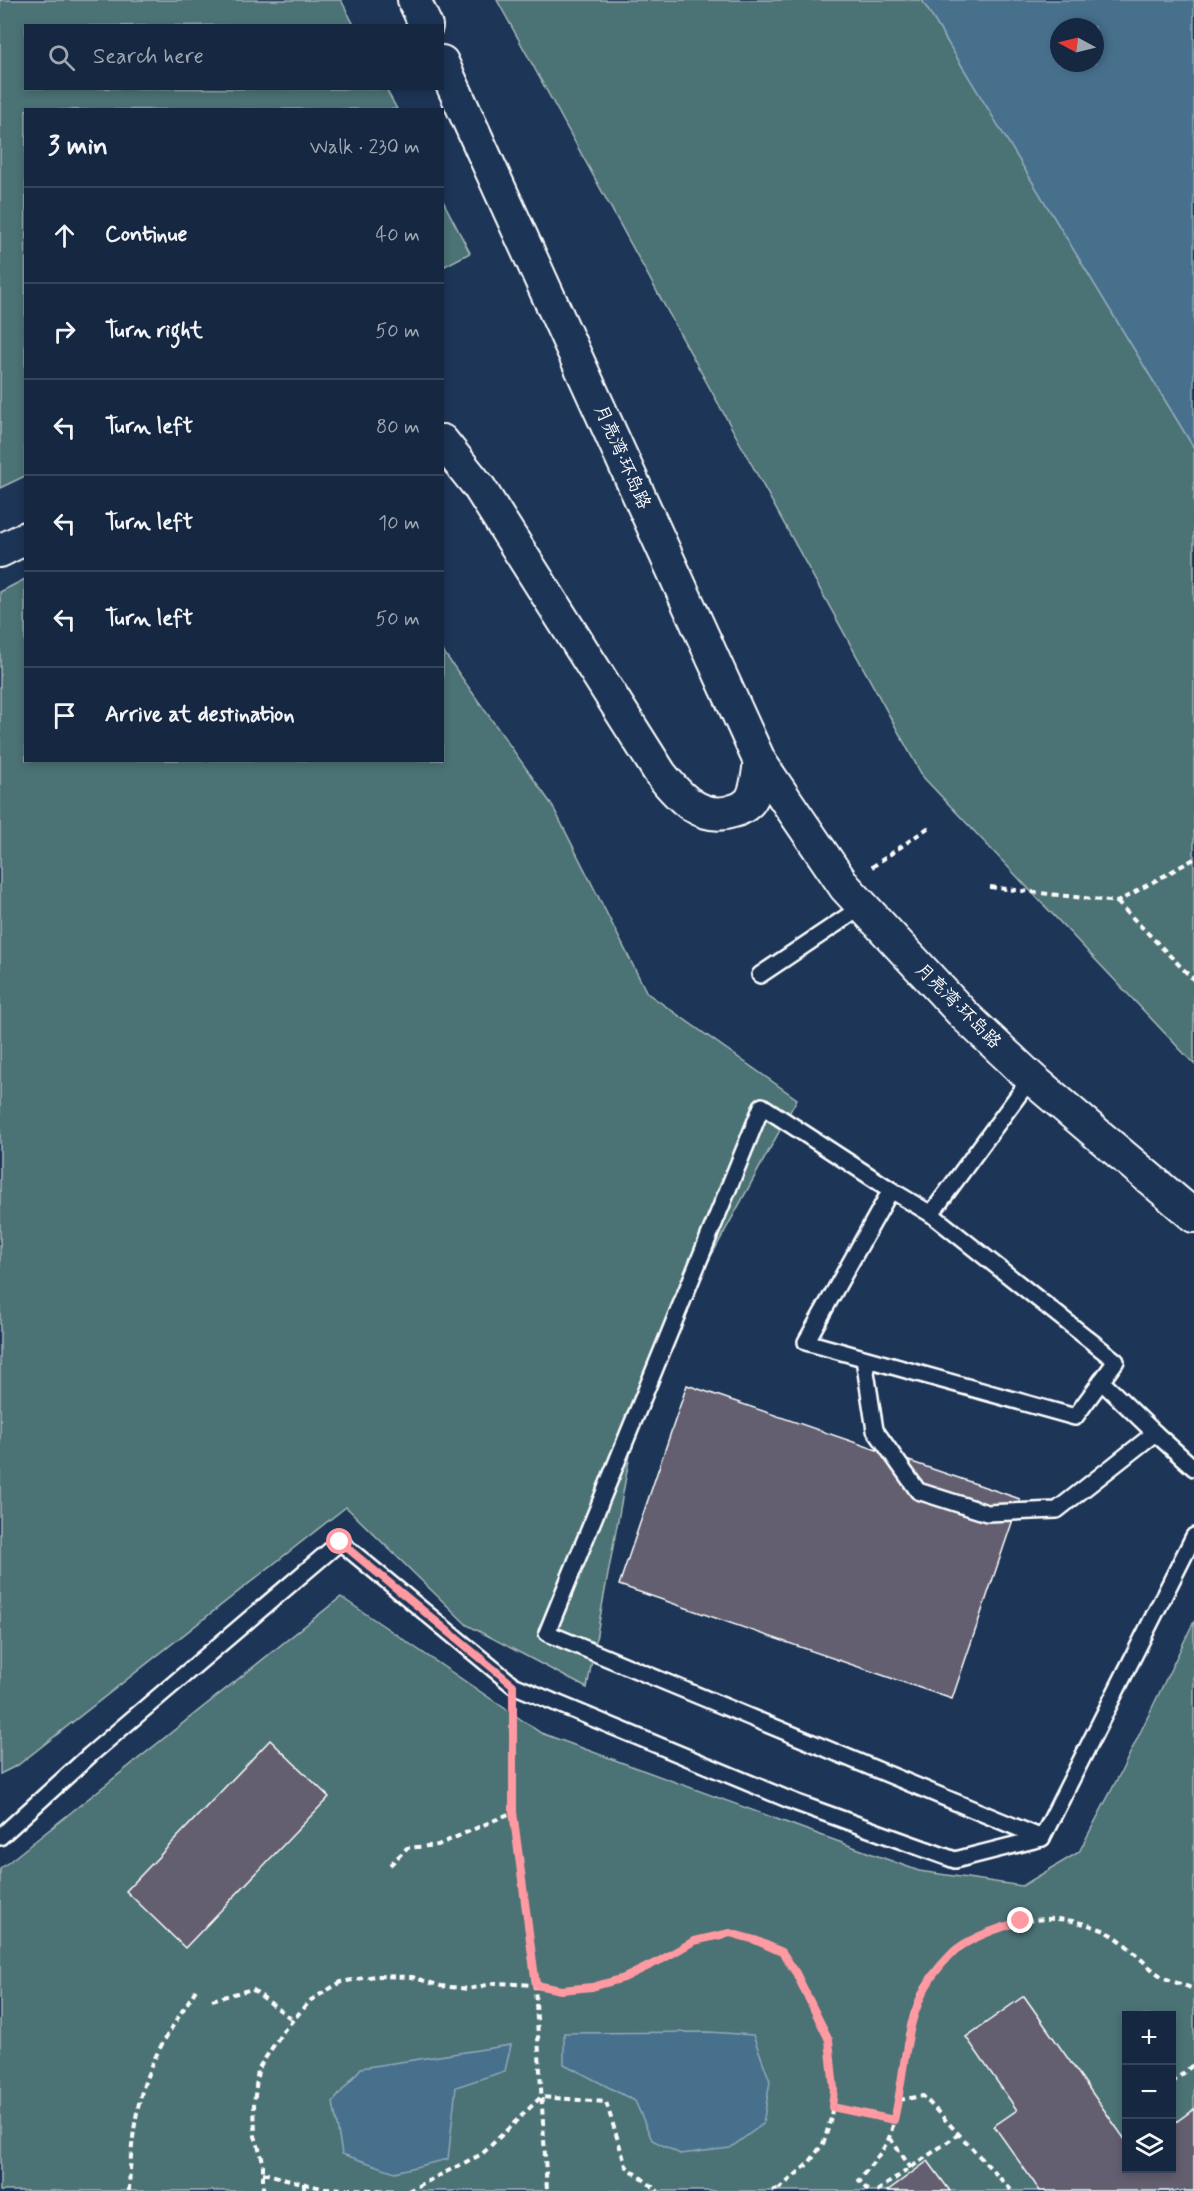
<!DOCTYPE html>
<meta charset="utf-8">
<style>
:root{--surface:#162841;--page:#1f3048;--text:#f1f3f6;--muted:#9ea6b1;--line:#35445a}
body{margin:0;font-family:Mynerve,"LXGW WenKai TC",sans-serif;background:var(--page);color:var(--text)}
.controls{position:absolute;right:18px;bottom:18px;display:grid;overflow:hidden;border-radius:0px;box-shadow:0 3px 9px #0003}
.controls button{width:54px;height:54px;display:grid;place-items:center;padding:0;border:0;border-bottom:2px solid var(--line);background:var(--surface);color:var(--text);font:30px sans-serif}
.compass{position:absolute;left:1050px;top:18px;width:54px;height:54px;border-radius:50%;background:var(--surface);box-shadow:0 3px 9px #0003;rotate:277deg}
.stop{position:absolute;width:18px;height:18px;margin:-14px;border:4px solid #ff9aa2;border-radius:50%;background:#fff}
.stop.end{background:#ff9aa2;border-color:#fff;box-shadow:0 2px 6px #0008}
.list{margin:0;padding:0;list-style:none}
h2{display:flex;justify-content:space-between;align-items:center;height:78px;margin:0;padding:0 24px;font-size:26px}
h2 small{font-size:20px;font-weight:400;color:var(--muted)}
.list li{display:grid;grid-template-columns:39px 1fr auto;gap:18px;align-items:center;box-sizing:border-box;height:96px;padding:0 24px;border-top:2px solid var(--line)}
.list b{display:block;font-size:22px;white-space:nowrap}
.list em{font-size:20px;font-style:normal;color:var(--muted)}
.icon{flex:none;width:33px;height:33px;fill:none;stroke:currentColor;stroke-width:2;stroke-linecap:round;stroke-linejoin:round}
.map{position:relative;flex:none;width:1194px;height:2191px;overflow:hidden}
.search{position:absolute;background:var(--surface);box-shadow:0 3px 9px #0003;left:24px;top:24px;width:420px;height:66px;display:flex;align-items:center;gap:15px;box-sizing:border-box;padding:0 21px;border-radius:0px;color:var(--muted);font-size:22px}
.panel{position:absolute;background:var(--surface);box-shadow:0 3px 9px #0003;left:24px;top:108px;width:420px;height:654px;border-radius:0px}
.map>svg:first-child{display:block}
</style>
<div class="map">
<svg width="1194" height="2191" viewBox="0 0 1194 2191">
<rect width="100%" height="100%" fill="#1d3557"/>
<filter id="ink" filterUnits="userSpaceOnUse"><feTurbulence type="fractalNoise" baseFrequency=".0167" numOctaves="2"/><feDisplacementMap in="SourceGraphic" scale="12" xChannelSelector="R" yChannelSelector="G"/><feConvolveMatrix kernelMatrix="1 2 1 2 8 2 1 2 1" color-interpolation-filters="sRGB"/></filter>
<g filter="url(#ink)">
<g fill="#4c7274" stroke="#a6b8ba" stroke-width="1.5" fill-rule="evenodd">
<path d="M0,0h341l13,25 -328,1v62l360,1 11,20 -371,1 -1,366 -25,12z"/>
<path d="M497,0h425l272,448v616l-271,-287z"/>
<path d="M442,199l28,54 -27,14h-1z"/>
<path d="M25,579l1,181h416l1,-109 109,154 95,188 150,106 -153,280 -57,309 -120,-63 -121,-118 -328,258 -18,9v-1182z"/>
<path d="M341,1597l200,136 378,138 103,15 57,-34 43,-82 72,-149v570h-1194v-322zM1126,2016h46v152h-46z"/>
</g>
<g fill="#466f8d" stroke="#90a9bb" stroke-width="1.5" fill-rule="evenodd">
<path d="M922,0h272v448zM1059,27h36v36h-36z"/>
<path d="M709,2032l44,3 17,46 -7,43 -33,24 -50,6 -28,-14 -17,-39 -71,-37v-31z"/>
<path d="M511,2045l-6,26 -49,16 -8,72 -53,13 -53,-18 -9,-52 28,-34z"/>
</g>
<g fill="#635f70" stroke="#fff" stroke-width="1.5">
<path d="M687,1385l333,114 -68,200 -333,-114z"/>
<path d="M270,1740l59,57 -144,151 -59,-57z"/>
<path d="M1024,1996l102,145v27h46v-43l22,-16v82h-154l-46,-65 23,-16 -51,-73z"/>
<path d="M928,2161l22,30h-63z"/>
</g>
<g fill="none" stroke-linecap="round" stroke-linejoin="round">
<g stroke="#fff" stroke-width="20">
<g id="service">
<path d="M760,975l103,-69"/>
<path d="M891,1190l-129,-84 -215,527 495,205"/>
<path d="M891,1190l40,24 185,147 -41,56 -269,-75z"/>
<path d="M931,1214l100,-136"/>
<path d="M864,1359l11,71 43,61 69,22 70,-3 98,-77 -54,-52"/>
<path d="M1155,1433l39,35"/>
<path d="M0,1837l90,-82 250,-213 173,143 284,118 158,57 87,-22 152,-302"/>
</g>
</g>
<g stroke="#fff" stroke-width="36">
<g id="minor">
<path d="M414,0l12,26"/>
<path d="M442,62l318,700c-2,12 -3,31 -11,40 -4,4 -11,8 -16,9 -32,11 -55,-15 -73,-38l-181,-286 -37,-46"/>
<path d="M0,551l26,-13"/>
<path d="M760,762l85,125 119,128 67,63 163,138"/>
</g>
</g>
<g stroke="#fff" stroke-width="4" stroke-dasharray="6 4.5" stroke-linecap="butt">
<path d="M872,867l60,-42"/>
<path d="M990,887l127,15 77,-43"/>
<path d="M1117,902l77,78"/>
<path d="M513,1714v98l22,173 26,5 31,-3 32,-9 37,-18 33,-19 36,-8 25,7 27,12 14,21 33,67 5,49 -3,29 -7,24 -15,21 -29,25 2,3"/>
<path d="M390,1865l17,-17 31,-3 75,-33"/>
<path d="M212,2000l40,-11 41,31"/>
<path d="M1172,2083l22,-19"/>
<path d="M899,2100l24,-4 89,95"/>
<path d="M832,2107l62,13"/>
<path d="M1172,2122l1,2"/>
<path d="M890,2138l21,30"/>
<path d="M263,2173l58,15 76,3"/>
<path d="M304,2183v8"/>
<path d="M129,2191c1,-32 4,-65 12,-96 10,-39 35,-74 56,-107"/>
<path d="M261,2191l2,-3v-27l-8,-25 -1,-32 4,-35 26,-39 27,-30 30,-18 34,-6 37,1 29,9 28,3 26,-6 40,2 12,206"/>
<path d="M408,2191l74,-37 59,-57 65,5 20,64 32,25"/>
<path d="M772,2191l8,-3"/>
<path d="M868,2191l-9,-11c9,-12 27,-31 31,-45 9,-27 11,-56 15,-85 9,-60 34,-101 94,-121 38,-13 63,-14 101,0 25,9 40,33 61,47 9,5 20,8 30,12l3,-1"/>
<path d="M877,2191l82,-57"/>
</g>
<use href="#service" stroke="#1d3557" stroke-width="15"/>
<use href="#minor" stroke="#1d3557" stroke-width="32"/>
</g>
</g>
<g fill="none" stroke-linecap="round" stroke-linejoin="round" filter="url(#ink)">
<path stroke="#ff9aa2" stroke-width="8" d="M340,1542l173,143v127l23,173 25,5 31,-3 32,-9 37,-18 33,-19 36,-8 25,7 27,12 14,21 33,67 5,49 -2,18 62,13c13,-53 9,-113 48,-156 5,-5 10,-12 16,-16 19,-13 42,-20 63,-27"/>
</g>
<g text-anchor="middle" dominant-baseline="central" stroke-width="4.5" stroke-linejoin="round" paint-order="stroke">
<g font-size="18" fill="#fff" stroke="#1d3557">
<text transform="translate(622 457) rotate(66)">月亮湾·环岛路</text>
<text transform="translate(958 1006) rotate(45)">月亮湾·环岛路</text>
</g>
</g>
</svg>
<div class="controls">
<button>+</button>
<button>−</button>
<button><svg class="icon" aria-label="layers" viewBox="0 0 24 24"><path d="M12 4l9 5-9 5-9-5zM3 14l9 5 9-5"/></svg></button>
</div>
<svg class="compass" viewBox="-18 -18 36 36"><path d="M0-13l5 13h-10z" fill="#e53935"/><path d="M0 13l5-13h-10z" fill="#9ea6b1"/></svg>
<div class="stop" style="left:340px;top:1542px"></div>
<div class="stop end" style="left:1021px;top:1921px"></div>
<div class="search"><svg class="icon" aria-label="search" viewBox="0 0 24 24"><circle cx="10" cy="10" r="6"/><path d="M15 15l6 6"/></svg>Search here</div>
<section class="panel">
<h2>3 min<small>Walk · 230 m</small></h2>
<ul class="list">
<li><svg class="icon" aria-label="ahead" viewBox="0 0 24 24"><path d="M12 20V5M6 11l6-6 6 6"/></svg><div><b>Continue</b></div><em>40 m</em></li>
<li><svg class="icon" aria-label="right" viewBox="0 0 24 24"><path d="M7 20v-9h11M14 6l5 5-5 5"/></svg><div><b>Turn right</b></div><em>50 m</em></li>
<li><svg class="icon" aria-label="left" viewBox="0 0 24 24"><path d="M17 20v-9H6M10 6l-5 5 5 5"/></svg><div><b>Turn left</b></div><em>80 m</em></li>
<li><svg class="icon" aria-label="left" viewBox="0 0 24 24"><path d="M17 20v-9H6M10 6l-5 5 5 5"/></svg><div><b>Turn left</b></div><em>10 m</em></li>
<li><svg class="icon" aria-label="left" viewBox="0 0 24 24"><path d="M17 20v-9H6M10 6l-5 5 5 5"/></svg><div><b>Turn left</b></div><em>50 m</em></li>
<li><svg class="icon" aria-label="arrive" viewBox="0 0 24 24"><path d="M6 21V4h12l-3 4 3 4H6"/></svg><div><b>Arrive at destination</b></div></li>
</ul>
</section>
</div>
